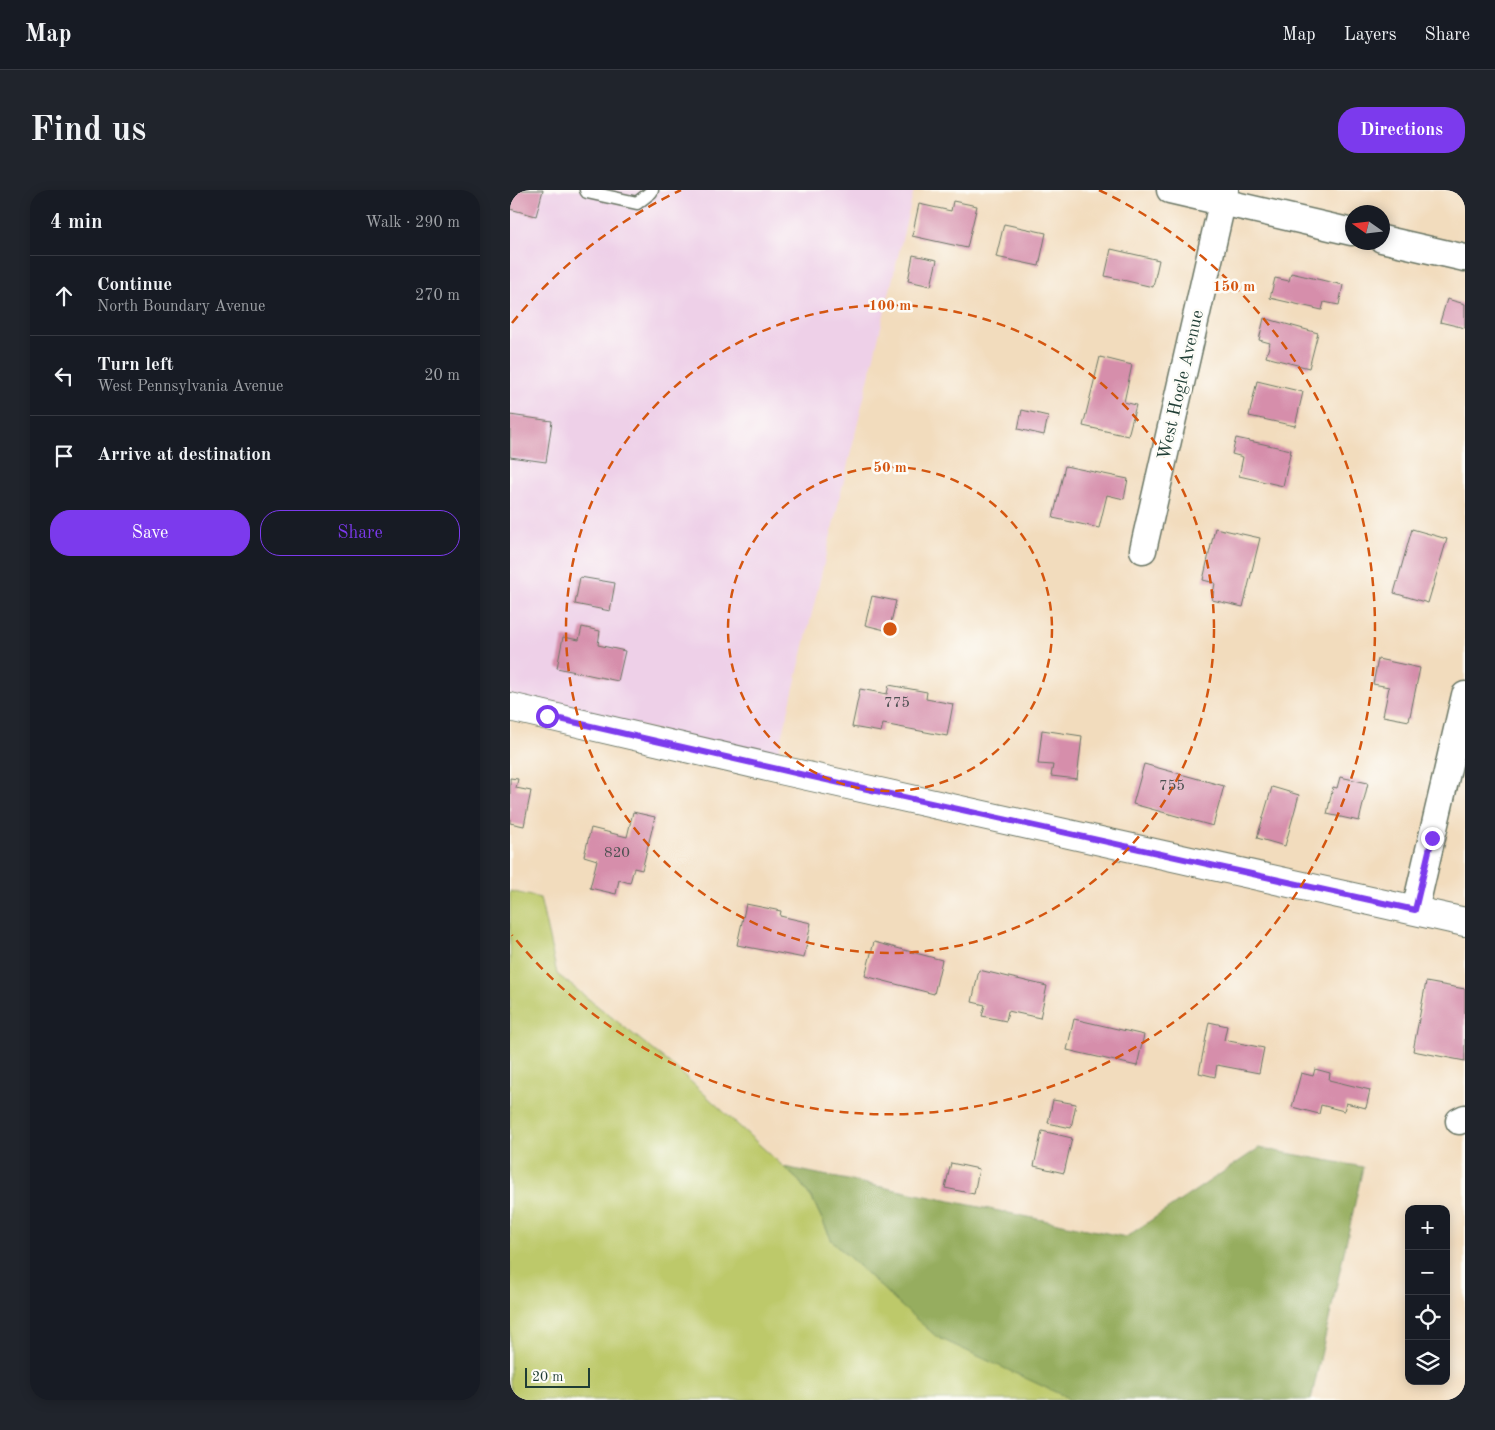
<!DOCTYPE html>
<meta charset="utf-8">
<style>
:root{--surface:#171b24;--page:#20242c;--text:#f1f3f6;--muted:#9ea1a6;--line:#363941;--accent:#7c3aed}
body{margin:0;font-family:"Old Standard TT",serif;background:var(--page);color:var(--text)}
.controls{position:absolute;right:15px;bottom:15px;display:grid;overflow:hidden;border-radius:10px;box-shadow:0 2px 12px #0003}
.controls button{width:45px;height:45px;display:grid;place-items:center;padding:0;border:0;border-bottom:1px solid var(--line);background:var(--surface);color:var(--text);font:25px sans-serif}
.compass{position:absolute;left:835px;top:15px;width:45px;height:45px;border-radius:50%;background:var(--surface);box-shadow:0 2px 12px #0003;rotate:284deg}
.scale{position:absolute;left:15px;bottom:12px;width:65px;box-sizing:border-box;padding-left:5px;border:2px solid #1f3d34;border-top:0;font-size:14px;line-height:18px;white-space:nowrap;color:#1f3d34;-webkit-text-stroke:4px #fdfcf7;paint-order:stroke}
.stop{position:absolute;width:15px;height:15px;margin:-11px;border:4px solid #7c3aed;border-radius:50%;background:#fff}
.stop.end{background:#7c3aed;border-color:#fff;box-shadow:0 1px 5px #0008}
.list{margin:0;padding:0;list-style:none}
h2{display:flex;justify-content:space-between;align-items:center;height:65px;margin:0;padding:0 20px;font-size:21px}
h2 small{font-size:16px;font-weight:400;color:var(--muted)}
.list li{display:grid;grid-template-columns:32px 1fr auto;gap:15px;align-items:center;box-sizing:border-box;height:80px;padding:0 20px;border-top:1px solid var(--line)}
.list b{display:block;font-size:19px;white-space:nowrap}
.list p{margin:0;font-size:16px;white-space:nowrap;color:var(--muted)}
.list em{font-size:16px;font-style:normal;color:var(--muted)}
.actions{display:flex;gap:10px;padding:15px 20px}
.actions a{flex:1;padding:11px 0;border:1px solid var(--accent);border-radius:20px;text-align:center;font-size:18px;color:var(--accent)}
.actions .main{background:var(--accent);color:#fff}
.icon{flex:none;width:28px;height:28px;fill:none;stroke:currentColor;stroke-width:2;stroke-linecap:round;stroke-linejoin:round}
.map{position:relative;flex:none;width:955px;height:1210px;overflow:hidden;border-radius:20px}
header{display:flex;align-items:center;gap:30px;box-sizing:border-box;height:70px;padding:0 25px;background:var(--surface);border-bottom:1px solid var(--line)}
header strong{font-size:24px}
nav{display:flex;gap:28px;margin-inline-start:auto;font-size:18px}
.intro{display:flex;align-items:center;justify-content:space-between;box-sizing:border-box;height:120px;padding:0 30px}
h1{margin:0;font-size:35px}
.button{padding:12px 22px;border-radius:20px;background:var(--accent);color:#fff;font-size:18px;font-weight:700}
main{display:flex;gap:30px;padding:0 30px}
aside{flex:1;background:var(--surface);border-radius:20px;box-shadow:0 2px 12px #0003}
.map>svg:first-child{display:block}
</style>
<header>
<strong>Map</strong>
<nav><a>Map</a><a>Layers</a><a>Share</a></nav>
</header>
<div class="intro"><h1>Find us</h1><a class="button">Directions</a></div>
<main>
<aside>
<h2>4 min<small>Walk · 290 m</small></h2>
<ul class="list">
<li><svg class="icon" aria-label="ahead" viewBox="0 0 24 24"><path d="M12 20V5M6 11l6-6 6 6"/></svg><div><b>Continue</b><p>North Boundary Avenue</p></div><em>270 m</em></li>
<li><svg class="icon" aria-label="left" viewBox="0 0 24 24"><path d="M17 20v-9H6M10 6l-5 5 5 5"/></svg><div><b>Turn left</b><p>West Pennsylvania Avenue</p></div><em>20 m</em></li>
<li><svg class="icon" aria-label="arrive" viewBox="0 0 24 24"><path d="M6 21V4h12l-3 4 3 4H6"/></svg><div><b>Arrive at destination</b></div></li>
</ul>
<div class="actions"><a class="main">Save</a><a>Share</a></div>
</aside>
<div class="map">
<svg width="955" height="1210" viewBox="0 0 955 1210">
<rect width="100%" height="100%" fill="#fdfcf7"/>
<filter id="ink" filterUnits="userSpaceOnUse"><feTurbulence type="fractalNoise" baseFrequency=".02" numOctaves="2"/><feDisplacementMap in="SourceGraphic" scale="10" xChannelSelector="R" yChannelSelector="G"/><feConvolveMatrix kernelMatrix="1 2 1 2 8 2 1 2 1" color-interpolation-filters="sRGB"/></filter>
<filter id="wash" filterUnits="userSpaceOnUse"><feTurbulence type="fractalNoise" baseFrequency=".0096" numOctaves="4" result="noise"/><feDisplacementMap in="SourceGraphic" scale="20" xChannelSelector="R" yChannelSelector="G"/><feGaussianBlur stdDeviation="1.12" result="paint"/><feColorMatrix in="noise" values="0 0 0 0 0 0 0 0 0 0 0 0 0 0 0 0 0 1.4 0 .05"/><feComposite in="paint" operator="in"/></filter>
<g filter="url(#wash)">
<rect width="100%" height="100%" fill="#f2dcbd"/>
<path fill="#eed0e8" d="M0,0h404l-137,568 -267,-62z"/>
<path fill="#bdc96b" stroke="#6e8350" d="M0,701l30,7 17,76 119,94 123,113 14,19 19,41 67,63 167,93 3,3h-559z"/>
<path fill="#96ad5f" stroke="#5a754a" d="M749,958l104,19 -52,233h-242l-3,-3 -129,-60 -38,-33 -67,-63 -19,-41 -14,-19 -15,-14 342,70z"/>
<g id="blocks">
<g fill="#d68eab">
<path d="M0,0h33l-7,26 -26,-7z"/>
<path d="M443,11l24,5 -10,42 -55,-12 7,-32 32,7z"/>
<path d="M494,34l42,9 -7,33 -43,-9z"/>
<path d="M601,59l48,11 -6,27 -48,-11z"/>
<path d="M403,65l24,5 -6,26 -23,-5z"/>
<path d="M781,83l52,12 -4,20 -15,-3 -2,8 -52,-12 5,-20 14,3z"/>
<path d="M937,109l18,5v24l-25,-6z"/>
<path d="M754,128l54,15 -9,35 -43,-11 4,-14 -11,-3z"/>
<path d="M590,167l32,8 -8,37 12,3 -8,31 -45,-10z"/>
<path d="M747,191l46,11 -8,34 -46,-10z"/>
<path d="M512,220l26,6 -4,19 -26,-6z"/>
<path d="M0,225l42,6 -6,41 -36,-5z"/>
<path d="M726,248l55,12 -8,36 -44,-10 4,-19 -11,-3z"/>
<path d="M555,276l63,13 -4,20 -17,-4 -8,33 -46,-10z"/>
<path d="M705,338l45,10 -17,69 -31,-7 3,-17 -12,-3z"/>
<path d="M902,339l35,10 -19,64 -34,-10z"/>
<path d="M70,387l35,6 -5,28 -35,-7z"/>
<path d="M362,406l24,5 -7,30 -24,-6z"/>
<path d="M72,437l18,4 -2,14 27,6 -7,30 -61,-13 6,-31 16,3z"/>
<path d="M868,469l42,9 -11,53 -26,-5 6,-29 -16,-3z"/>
<path d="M379,495l38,7 -1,7 27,5 -6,32 -64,-12 -2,8 -29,-5 8,-38 27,5z"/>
<path d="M532,540l40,6 -5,43 -26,-3 2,-11 -15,-1z"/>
<path d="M634,574l80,22 -11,40 -80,-22z"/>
<path d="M830,587l28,6 -9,38 -32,-7 6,-27 4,1z"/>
<path d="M0,588l8,1 -2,9 15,3 -7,35 -14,-3z"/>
<path d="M762,597l27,8 -14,51 -28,-8z"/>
<path d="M123,622l22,5 -13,53 -8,-2 -4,15 -11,-3 -3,14 -26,-6 7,-28 -13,-4 7,-28 36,9z"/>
<path d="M236,714l35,7 -1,5 31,7 -7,35 -67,-13z"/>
<path d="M364,752l68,18 -8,34 -69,-18z"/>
<path d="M469,780l68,16 -7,32 -32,-7 -2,10 -24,-5 3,-11 -13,-3z"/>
<path d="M916,792l39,7v72l-52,-10z"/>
<path d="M564,829l70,16 -7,31 -70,-16z"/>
<path d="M699,832l18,4 -3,14 40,8 -5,25 -42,-8 -2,12 -16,-4z"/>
<path d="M805,879l15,4 -1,7 41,10 -4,18 -20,-5 -2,8 -23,-6 -2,9 -27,-7 9,-34 12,3z"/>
<path d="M543,910l23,4 -5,24 -23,-5z"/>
<path d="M532,941l30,7 -8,35 -30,-7z"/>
<path d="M441,973l28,6 -5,25 -29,-6z"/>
</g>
</g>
</g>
<g filter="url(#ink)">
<use href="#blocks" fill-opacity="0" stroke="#697564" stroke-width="1"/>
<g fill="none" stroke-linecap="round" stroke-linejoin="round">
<g stroke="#697564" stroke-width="15">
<path id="service" d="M76,0l1,2 50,11 14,-11 1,-2"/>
</g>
<g stroke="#697564" stroke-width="29">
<g id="minor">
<path d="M660,0l182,42"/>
<path d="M872,49l83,19"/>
<path d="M633,360l82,-360"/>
<path d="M905,720l50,-215"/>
<path d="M949,931l6,-3"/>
</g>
</g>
<g stroke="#697564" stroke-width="30">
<path id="tertiary" d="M0,517l275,64 680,151"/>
</g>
<use href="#service" stroke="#fff" stroke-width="12"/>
<use href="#minor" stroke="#fff" stroke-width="26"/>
<use href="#tertiary" stroke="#fff" stroke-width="28"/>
</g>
</g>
<g fill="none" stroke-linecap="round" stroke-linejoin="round" filter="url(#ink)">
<path stroke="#7c3aed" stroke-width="6" d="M37,526l257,59 611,135 17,-72"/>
</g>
<g fill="none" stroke="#d45610" stroke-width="2.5" stroke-dasharray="9 6">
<circle cx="380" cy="439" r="162"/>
<circle cx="380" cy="439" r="324"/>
<path d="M2 133A486 486 0 0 1 171 0M589 0A486 486 0 1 1 2 745"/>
</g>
<g text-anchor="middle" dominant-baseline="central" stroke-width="5" stroke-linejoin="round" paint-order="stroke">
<g font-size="15" fill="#4d5152">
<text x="387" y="513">775</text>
<text x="662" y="596">755</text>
<text x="107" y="663">820</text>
</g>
<g font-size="18" fill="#1f3d34" stroke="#fdfcf7">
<text transform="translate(671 195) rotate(-77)">West Hogle Avenue</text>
</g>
</g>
<circle cx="380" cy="439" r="8" fill="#d45610" stroke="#fdfcf7" stroke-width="2.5"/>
<g font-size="15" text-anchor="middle" font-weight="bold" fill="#d45610" stroke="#fdfcf7" stroke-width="5" stroke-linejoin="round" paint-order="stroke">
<text x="724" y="101">150 m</text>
<text x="380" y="120">100 m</text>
<text x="380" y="282">50 m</text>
</g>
</svg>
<div class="controls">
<button>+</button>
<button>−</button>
<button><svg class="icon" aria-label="locate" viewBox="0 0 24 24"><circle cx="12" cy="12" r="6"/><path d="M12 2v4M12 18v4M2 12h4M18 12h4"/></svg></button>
<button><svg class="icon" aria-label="layers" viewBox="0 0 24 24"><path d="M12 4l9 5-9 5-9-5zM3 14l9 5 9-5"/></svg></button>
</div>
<svg class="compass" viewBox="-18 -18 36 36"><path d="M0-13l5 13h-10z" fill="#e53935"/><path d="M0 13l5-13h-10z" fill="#9ea1a6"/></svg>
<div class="scale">20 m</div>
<div class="stop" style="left:37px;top:526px"></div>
<div class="stop end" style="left:922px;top:648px"></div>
</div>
</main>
